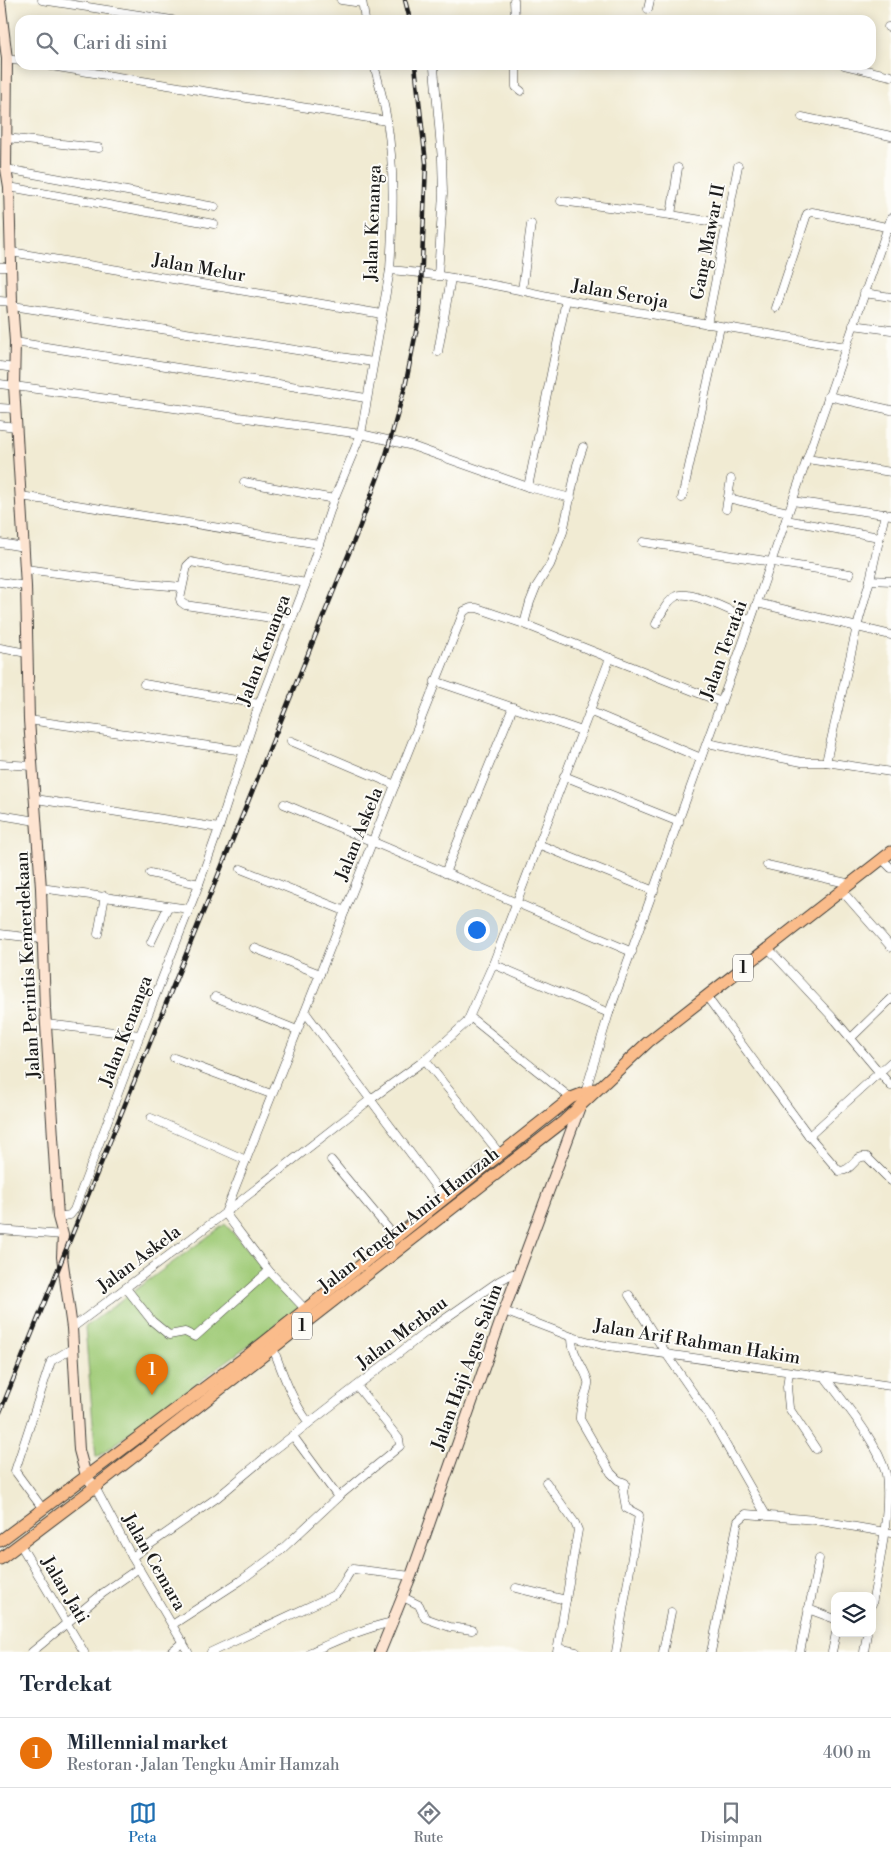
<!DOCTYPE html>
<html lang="id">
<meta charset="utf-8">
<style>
:root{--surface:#fff;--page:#f2f2f3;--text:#1f2937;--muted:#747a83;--line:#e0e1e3;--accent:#1f6fb2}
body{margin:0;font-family:"Libre Bodoni",serif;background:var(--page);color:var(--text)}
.controls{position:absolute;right:15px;bottom:15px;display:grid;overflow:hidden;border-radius:10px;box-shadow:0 2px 12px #0003}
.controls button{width:45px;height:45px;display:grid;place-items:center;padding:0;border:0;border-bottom:1px solid var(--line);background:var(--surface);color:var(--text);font:25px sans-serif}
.you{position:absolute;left:476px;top:929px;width:18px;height:18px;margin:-12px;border:4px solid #fff;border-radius:50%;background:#1a73e8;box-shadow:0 0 0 8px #1a73e833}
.badge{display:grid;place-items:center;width:32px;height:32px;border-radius:50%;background:var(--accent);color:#fff;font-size:16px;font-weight:700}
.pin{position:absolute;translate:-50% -41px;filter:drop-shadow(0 1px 2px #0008)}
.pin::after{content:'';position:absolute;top:26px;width:18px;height:15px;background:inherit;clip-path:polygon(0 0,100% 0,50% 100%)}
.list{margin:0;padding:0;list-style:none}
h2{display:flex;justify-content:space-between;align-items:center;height:65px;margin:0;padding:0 20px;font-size:21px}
h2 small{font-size:16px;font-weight:400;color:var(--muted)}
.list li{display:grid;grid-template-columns:32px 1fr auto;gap:15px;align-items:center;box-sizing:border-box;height:70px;padding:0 20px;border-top:1px solid var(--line)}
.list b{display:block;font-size:19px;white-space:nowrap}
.list p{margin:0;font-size:16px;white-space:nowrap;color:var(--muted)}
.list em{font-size:16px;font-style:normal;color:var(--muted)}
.icon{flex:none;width:28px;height:28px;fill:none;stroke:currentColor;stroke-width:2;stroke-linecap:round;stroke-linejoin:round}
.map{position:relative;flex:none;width:891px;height:1652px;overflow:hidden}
.search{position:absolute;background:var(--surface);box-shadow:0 2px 12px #0003;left:15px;right:15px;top:15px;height:55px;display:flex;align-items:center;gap:12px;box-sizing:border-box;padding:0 18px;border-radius:15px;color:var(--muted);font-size:19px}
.sheet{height:135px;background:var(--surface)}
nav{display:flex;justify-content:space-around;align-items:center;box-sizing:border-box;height:70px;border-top:1px solid var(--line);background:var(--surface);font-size:14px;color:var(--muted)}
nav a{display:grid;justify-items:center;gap:2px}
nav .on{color:var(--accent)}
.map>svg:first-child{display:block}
</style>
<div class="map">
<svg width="891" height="1652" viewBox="0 0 891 1652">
<rect width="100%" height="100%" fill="#fdfcf7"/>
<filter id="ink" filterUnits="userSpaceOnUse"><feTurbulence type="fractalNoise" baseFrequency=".02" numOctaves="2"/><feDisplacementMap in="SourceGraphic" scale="10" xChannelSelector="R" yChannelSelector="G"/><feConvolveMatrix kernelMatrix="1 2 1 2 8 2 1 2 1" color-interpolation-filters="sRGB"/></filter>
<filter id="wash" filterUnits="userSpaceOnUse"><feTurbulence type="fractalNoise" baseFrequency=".0096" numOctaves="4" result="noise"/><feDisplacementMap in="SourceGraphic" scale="20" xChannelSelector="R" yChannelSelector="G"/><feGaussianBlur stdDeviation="1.12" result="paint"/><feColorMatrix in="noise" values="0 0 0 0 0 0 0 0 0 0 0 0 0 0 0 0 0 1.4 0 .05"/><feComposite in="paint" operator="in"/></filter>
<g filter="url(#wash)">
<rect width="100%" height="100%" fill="#f1ebd3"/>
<path fill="#a1cc79" stroke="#5e744a" d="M225,1224l75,83 -204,151 -11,-131z"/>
</g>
<g filter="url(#ink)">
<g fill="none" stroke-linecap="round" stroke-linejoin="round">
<g stroke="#3c3b37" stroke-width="9">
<g id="street">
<path d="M42,0l130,20"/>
<path d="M341,0l21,3"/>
<path d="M362,0l3,20"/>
<path d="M514,0l1,20"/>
<path d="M648,9l2,-9"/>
<path d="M888,27h3"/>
<path d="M7,59l13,2"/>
<path d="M45,65l342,56"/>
<path d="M516,65v22l5,4"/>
<path d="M844,65l47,11"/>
<path d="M434,68l8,92 1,33 -5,83"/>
<path d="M802,117l89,19"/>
<path d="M6,138l93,10"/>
<path d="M6,169l209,38"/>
<path d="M9,187l205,37"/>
<path d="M561,201l110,14 7,-47"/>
<path d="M671,215l55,9"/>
<path d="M11,252l371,62"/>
<path d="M0,267h11"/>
<path d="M390,270c59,5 118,17 176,30l280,47"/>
<path d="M522,290l9,-66"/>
<path d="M864,293l27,4"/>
<path d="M0,301l12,1"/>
<path d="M13,306l360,56"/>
<path d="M776,308l31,-94 5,-2 11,2 68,14"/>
<path d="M707,324l31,-158"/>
<path d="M853,325l38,5"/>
<path d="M15,342l351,56"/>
<path d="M438,352l13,-74"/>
<path d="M0,366l14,2"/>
<path d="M0,384l361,50 48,11 119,42 43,11"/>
<path d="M828,396l63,14"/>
<path d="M0,408l16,1"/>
<path d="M0,425l16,2"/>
<path d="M807,459l84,13"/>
<path d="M244,482l90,17"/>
<path d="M528,487l38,-187"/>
<path d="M21,496l298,48"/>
<path d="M682,498l38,-171"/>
<path d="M728,498l60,14"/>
<path d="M792,501l99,14"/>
<path d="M726,509l5,-30"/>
<path d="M786,520l93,17"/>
<path d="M643,542l207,32"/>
<path d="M0,543l24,4"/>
<path d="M25,569l111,14 46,4"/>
<path d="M870,580l21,1"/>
<path d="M0,582l26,4"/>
<path d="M757,603l134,32"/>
<path d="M291,621l-106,-16 -4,-3 -1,-3 7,-33 4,-4 5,1 110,20"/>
<path d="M524,624l6,-22 6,-15 14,-22 13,-33 14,-67 6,-18"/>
<path d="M656,624c5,-9 10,-23 21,-28 13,-7 60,18 74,24"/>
<path d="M0,648l27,5"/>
<path d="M435,681l147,50"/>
<path d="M144,684l115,20"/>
<path d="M589,711l112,47"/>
<path d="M29,720l215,31"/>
<path d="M291,741l104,44"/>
<path d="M707,743l95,19h24l65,10"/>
<path d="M826,762l31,-135 13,-47 15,-66"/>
<path d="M0,764l32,2"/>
<path d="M564,776l115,46"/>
<path d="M36,799l183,29"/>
<path d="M284,804l348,148"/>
<path d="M0,815l36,6"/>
<path d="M538,844l116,47"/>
<path d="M882,859l9,9"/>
<path d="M767,865l84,19"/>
<path d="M241,869l104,42"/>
<path d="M150,873l49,11"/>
<path d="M445,873l68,-166"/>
<path d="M41,888l148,21"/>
<path d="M842,891l49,56"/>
<path d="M0,934l43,5"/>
<path d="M98,934l7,-38"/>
<path d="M151,942l17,-35"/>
<path d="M254,948l66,26"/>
<path d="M768,948l68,73 55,65"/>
<path d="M493,964l116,49"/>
<path d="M215,997l82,33"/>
<path d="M707,997l102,139 30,35c15,0 15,-17 28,-14l24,24"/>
<path d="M305,1012l139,186"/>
<path d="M470,1017l101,81"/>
<path d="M46,1024l94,11"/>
<path d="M851,1038l40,-39"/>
<path d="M174,1058l97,36"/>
<path d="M425,1060l75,94"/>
<path d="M585,1093l24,-80 142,-393 140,-402"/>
<path d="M151,1118l95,42"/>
<path d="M809,1136l82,-74"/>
<path d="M331,1160l65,78"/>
<path d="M58,1217l12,-2 4,-5 66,-175 59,-151 20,-56 40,-124 47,-121 28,-84 27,-65 29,-164c3,-50 5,-100 -3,-149 -3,-19 -8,-38 -13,-56"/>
<path d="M0,1230l63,5"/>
<path d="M126,1288l26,33 17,14 16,-3 10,5 74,-66"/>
<path d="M629,1295l38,60 43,62 56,98"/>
<path d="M504,1311l68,26 30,8 289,41"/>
<path d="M308,1312l-39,-41 -44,-58 146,-114 54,-39 42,-38 26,-58 117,-306"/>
<path d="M72,1328l153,-115 239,-602 7,-3h6l47,16 197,78"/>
<path d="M572,1337c-1,17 12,29 16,44 2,8 -9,23 -8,38l31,54 7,7 7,3 -2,8 3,17 13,7 -23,137"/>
<path d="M273,1348c10,26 19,53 36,75"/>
<path d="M789,1372l-2,15 2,21 27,41"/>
<path d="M825,1377c20,27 52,64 61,97 5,35 -7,94 -14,130"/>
<path d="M293,1436l45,61"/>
<path d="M546,1482l29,41 3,7 -21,122"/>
<path d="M95,1487l37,70 56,95"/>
<path d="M43,1509l-28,-38 36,-110 22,-13"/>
<path d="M20,1544l64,108"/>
<path d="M132,1557l86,-60 50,-42 158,-123 73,-51 13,-7h6"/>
<path d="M516,1588l50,12"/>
<path d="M403,1597l16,8 6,13 25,9 22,3"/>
<path d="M808,1609l27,10"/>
<path d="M172,1625l68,-44 40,-30 58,-54 62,-51 -1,-7 -42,-53"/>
<path d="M558,1648l18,4"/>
<path d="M32,1652l71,-59 36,-25"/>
<path d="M171,1652l12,-10"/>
<path d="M211,1652l125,-58c7,-7 11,-21 17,-25l58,7"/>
<path d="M311,1652c27,-12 53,-24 82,-30"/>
<path d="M663,1652l8,-40"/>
<path d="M711,1652l27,-131 8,-7 69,6 76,13"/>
<path d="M800,1652l19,-93"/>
<path d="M832,1652l4,-19"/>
<path d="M864,1652l3,-19"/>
</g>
</g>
<g stroke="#3c3b37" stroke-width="12">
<g id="secondary">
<path d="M0,1l7,58 -1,110 3,18 3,115 3,40 -1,44 12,200 3,134 12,168 4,121 13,208 5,18 -1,22 10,71 7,122 7,26 9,11"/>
<path d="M380,1652l31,-76 93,-265 77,-207"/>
</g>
</g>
<g stroke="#3c3b37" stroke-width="13">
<g id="primary">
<path d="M0,1541l248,-186 323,-257 23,-9"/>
<path d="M0,1559l82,-62 482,-376 84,-79 243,-190"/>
</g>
</g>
<use href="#street" stroke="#fff" stroke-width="8"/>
<use href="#secondary" stroke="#fde4d1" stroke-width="10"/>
<use href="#primary" stroke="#fabc8b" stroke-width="11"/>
<g stroke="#1c1c1c" stroke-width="4.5">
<g id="rail">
<path d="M405,0l5,20"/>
<path d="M0,1412l360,-886 26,-71 19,-68 15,-75 6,-149 -11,-98"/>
</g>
</g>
<use href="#rail" stroke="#fdfcf7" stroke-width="2.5" stroke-dasharray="8" stroke-linecap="butt"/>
</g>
</g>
<g text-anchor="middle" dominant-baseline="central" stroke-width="4" stroke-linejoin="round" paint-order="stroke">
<g fill="#fdfcf7" stroke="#605f5e" stroke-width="1">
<rect x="733" y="954.5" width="20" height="27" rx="4"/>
<rect x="292" y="1312.5" width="20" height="27" rx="4"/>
</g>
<g font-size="16" font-weight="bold" fill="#1c1c1c">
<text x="743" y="968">1</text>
<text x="302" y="1326">1</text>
</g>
<g font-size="18" fill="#1c1c1c" stroke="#fdfcf7">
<text transform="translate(373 223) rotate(-88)">Jalan Kenanga</text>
<text transform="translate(708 242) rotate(-79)">Gang Mawar II</text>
<text transform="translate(199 268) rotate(10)">Jalan Melur</text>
<text transform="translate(620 294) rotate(10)">Jalan Seroja</text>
<text transform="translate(264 650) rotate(-69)">Jalan Kenanga</text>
<text transform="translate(724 650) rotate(-70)">Jalan Teratai</text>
<text transform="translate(359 834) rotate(-68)">Jalan Askela</text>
<text transform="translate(28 965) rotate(-93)">Jalan Perintis Kemerdekaan</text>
<text transform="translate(126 1031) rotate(-69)">Jalan Kenanga</text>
<text transform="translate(409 1220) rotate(-38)">Jalan Tengku Amir Hamzah</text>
<text transform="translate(139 1259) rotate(-37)">Jalan Askela</text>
<text transform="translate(402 1333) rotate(-37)">Jalan Merbau</text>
<text transform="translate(697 1342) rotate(9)">Jalan Arif Rahman Hakim</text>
<text transform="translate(467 1367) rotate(-70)">Jalan Haji Agus Salim</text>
<text transform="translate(154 1562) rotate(60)">Jalan Cemara</text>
<text transform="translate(65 1590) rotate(59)">Jalan Jati</text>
</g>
</g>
</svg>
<div class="controls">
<button><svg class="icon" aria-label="layers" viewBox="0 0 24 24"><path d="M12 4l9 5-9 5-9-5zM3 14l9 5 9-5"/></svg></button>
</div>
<div class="you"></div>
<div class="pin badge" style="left:152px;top:1395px;background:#e8710a">1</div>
<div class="search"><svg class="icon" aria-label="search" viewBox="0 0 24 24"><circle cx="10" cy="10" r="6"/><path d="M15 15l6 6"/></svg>Cari di sini</div>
</div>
<section class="sheet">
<h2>Terdekat<small></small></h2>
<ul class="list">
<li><span class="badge" style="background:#e8710a">1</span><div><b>Millennial market</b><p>Restoran · Jalan Tengku Amir Hamzah</p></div><em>400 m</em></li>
</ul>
</section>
<nav>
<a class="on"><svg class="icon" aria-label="map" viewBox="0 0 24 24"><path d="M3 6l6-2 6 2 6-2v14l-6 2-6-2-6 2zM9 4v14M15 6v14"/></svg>Peta</a>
<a><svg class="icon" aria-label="directions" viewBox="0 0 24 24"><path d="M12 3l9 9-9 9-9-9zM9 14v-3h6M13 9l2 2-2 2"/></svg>Rute</a>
<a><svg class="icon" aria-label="saved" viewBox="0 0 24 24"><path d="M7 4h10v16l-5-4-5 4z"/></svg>Disimpan</a>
</nav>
